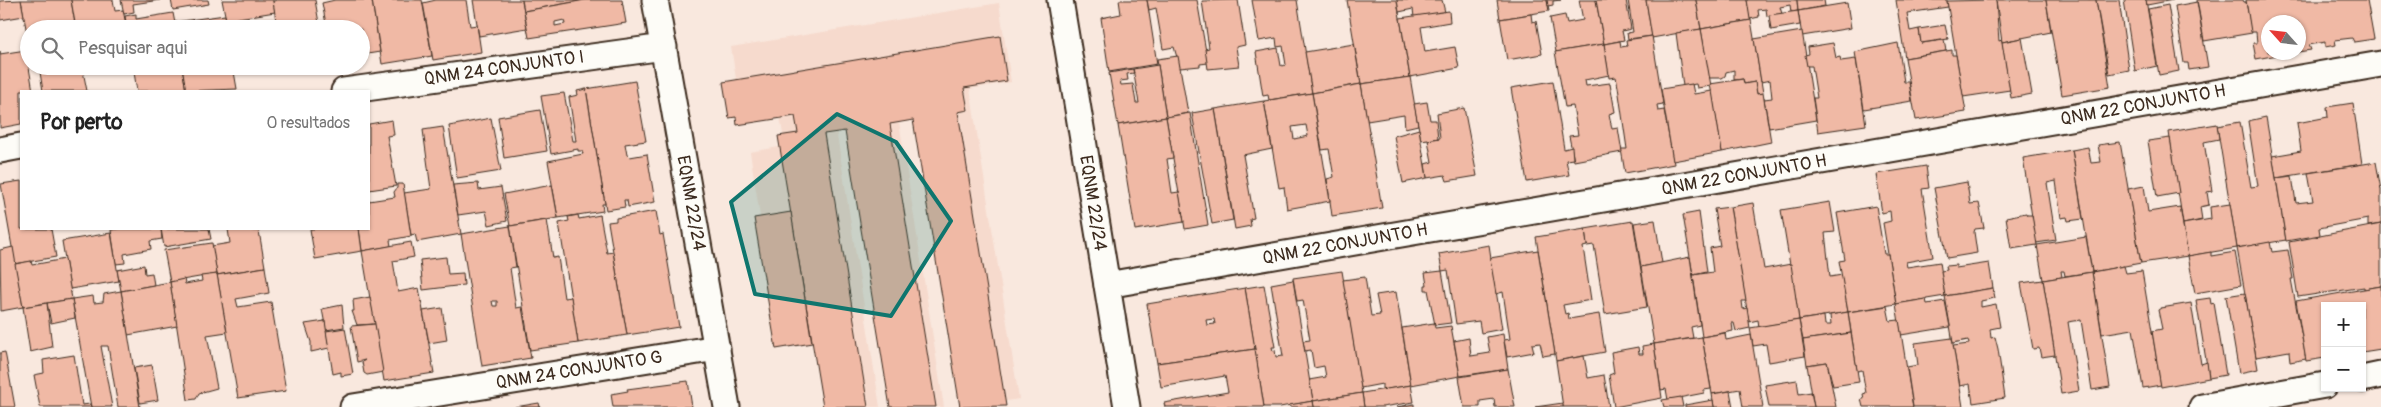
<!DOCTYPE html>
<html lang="pt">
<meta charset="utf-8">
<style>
:root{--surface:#fff;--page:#f2f2f2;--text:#222;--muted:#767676;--line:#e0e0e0}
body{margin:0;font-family:Pangolin,sans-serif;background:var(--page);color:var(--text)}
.controls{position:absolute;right:15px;bottom:15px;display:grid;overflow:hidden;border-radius:0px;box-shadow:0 1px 4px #0004}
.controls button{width:45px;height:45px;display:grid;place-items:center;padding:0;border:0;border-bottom:1px solid var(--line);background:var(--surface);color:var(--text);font:25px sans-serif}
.compass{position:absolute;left:2261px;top:15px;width:45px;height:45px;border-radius:50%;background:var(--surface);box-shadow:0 1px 4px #0004;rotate:297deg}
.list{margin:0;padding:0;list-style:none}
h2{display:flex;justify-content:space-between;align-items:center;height:65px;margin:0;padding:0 20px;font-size:21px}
h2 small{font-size:16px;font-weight:400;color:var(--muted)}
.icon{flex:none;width:28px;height:28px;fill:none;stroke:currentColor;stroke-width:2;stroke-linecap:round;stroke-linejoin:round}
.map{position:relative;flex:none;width:2381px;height:407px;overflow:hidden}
.search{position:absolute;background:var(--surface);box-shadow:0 1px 4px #0004;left:20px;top:20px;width:350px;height:55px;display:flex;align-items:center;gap:12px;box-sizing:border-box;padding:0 18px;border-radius:28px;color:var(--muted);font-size:19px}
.panel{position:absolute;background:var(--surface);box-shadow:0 1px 4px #0004;left:20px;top:90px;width:350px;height:140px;border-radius:0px}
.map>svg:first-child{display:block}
</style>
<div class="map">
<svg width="2381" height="407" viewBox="0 0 2381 407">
<rect width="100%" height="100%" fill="#f9e8de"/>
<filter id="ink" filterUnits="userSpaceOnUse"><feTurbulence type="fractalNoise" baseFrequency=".02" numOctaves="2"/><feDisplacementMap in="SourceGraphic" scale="10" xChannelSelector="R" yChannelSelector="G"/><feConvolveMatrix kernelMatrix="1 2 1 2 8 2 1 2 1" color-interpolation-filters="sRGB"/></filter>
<g filter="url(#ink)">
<path fill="#f6dacd" d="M999,3l12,79 -41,7 49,310 -49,8 -46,-297 -26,5 46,292h-43l-44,-282 -21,4 44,278h-54l-11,-68 -35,5 -30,-192 35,-6 -6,-35 -37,6 -11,-70z"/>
<g fill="#f0b9a5" stroke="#3b2a1e" fill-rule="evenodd">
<path d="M21,0h50l5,29h-47l-2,5z"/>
<path d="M21,0l3,16 -24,4v-19z"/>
<path d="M71,0h42l2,11 8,-1 4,19h-51z"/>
<path d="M121,0h39l-27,4 1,8 -10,2z"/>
<path d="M171,0h37l1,4 -36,6z"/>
<path d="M222,0h51l2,12 -49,8z"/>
<path d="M277,0h38l5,29 -43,-1 -4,-27z"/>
<path d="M335,0h37l8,52 -19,3v-26h-34l-5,-26z"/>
<path d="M372,0h50l10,56 -50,8z"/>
<path d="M436,0h30l4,26 7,-1 4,27 -48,8 -10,-57z"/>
<path d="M473,0h49l5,28 -48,8z"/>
<path d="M522,0h63l-61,11z"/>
<path d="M585,0h37l4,23 -97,15 -5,-27zM564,20l1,4 -10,2v-4z"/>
<path d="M1119,0h28l10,64 -48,8 -8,-54 20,-4z"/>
<path d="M1147,0h50l11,63 -8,1v2l-20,2 -6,-21 -11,2 -7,-41 -7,2z"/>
<path d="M1238,0l7,45 -9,2 3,19 -31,3 -3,-20 4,-1 -7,-47z"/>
<path d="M1252,0h45l15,93 -43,7 -1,-5 -5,1 -7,-44 22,-4 3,18 5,-1 -3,-19 -6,1 -1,-9 -17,3z"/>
<path d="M1347,0h50l13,77 -49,7z"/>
<path d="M1397,0h45l3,12 -31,5 -1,-8 -14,3z"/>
<path d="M1497,0h50l2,11 -49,8z"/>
<path d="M1547,0h14l-8,1v4l-5,1z"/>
<path d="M1579,0h17l8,44 -48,8 -6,-34 15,-3 2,8 16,-3z"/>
<path d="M1596,0h30l5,29 -9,2 2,9 -20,4z"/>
<path d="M1628,0h18l6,36 -24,3 -1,-6 6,-1z"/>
<path d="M1646,0h50l5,29 -49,9z"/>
<path d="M1696,0h51l4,20 -50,9z"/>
<path d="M1747,0h50l1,11 -7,1 -1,-7 -10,2 2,7 -15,2 -1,-7 -8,1 1,7 -9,2z"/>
<path d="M1797,0h27l1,6 -27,5z"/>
<path d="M1896,0h51l1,7 -41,6 3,18 9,-2 2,14 23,-3 2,11 -41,7z"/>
<path d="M1996,0l3,41 3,-1 8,50 -47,7 -16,-96z"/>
<path d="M1996,0h50l5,32 -49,10z"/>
<path d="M2046,0h50l14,87 -48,8z"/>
<path d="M2096,0h23l10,70 -20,4z"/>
<path d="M2124,0h22l11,66 -22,5z"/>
<path d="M2146,0h27l-26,5z"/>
<path d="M2197,0h46l1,2h2l6,31 -48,8z"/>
<path d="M2246,0h121l7,39 -20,3 -2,-4 -17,2 1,5 -11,2v-5l-16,3 2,5 -13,2v-30h-30v30h26l-38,7 -3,-16h4l-1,-11h-5z"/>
<path d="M2197,2l11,65 -19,3 -1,-7h-4l-9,-57z"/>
<path d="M1847,3l4,25 -49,8 -4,-25z"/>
<path d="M2168,5l11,66 -20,4 -11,-66z"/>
<path d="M1449,11l1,11 -29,5 4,25 30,-5 4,21 -49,9 -10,-59z"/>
<path d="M1798,11l2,14 -29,5 -2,-15z"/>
<path d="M173,13l3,16h-49l-2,-13 11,-2v5z"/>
<path d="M1531,14l1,8 4,-1 6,33 -35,6 -7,-41z"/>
<path d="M225,15l2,14h-51l-1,-7z"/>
<path d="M1751,20l12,73 -6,1 -2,-12 -11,2 -1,-5 -9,1v-10l-8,2 -1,4 -3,2h-13l-8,-49z"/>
<path d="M1945,25l3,14 -27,4 -2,-14z"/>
<path d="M1701,29l10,57 -14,2 -1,-4 -13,2 -7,-53z"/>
<path d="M1802,31l14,89 -47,8 -5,-29 8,-1 -2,-18 -9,2 -7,-43z"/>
<path d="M1000,36l7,45 -43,7 4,22 -10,2 48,294 -46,1 -47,-287 -23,4 46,283h-46l-45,-276 -21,3 44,273h-45l-45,-271 20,-3 -3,-17 -58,9 -1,-8 -7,1 -6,-36z"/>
<path d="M1652,36l11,68 -6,1 1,6 6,-1 10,54 -49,9 -4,-24h6l-9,-62 -2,-10 -7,1 -5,-34 16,-3 1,6 6,-1 -1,-6z"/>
<path d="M2022,38l10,56 -21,4 -9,-56z"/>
<path d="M1833,43l3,15 4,-1 1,4 15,-2 10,66 -48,7 -5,-34h4l-5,-32h-5l-2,-11 4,-1 -1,-7z"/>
<path d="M1898,43l6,39h5l3,19 -48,8 -9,-57z"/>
<path d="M1354,44l7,40 -49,9 -7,-41z"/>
<path d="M1604,44l5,31 -24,5 1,6 24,-3 5,29 -6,2 3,15 6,-1 4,24 -48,9 -5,-25 9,-1 -5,-29 -8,1 -10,-55z"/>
<path d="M26,50l7,41h-12v33l-21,4v-77v3z"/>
<path d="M1952,50v5h4l10,57 -50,8 -11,-62z"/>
<path d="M1178,56l10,57 -22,4 -9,-58z"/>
<path d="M1158,65l8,52 -48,8 -9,-52 24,-4 1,4 -7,1 1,6 -8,1 1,4 12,-1 3,19h3l-6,-34z"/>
<path d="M39,66h43l5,25h-44z"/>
<path d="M133,66h49l4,25h-49z"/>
<path d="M182,66h51l4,23 -51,2z"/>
<path d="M233,66h17l1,3 -17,3z"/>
<path d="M1410,77l8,48 -13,3 -1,-13 -37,6 -6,-37z"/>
<path d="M1743,79l1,5 11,-2 2,12 6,-1 8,49 -49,10 -12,-68z"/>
<path d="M635,81l11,60 -21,3 2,11 3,2 17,-3 8,48 -27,5 -1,-7h-3l1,7 -19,3 -20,-121z"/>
<path d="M1553,81l11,68 8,-2 1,12 -7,1 3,15 -42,7 -16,-94z"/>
<path d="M1361,84l21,124 -50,8 -5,-37 7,-2 -5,-28 -7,1 -10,-57z"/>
<path d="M1692,84l2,10 18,-3 10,61 -49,9 -12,-72z"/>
<path d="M586,89l19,115h-3l1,7 -45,7 -10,-57 35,-7 -1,-3h-4v-2l-27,5 -10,-58 23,-3 9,48h3l-7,-44 9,-2 -1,-4z"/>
<path d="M1312,93l18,108 -43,8 -3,-22 -5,1 -15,-87zM1306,125l2,11 -14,3 -2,-12z"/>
<path d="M1264,101l8,48 -29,6 11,63 -4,1 1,7 -16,3 -20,-120z"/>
<path d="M1427,102l3,18h6l2,18 -10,2 1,3 -1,-4 -7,1 -7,-36z"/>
<path d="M2353,103l9,61 -86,14 -4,-22 29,-5 -4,-28 31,-6 -1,-10z"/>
<path d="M1464,108l13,68 -30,5 -2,-6 -18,3 -2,-14 7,-2 -4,-22 12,-2 -3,-25z"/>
<path d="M1215,109l18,111 -21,4 -20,-111z"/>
<path d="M540,110l7,41 -43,7 -6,-41z"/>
<path d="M1190,113l18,112 -23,4 -19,-112z"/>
<path d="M1166,117l7,41 -6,1 5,34 7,-1 5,30 -49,8 -17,-105z"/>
<path d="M2266,117l20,123 -49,8 -20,-122 23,-4 11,65 7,-1 -10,-65z"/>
<path d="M491,118l10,53 -44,7 -8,-52z"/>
<path d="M392,120l2,15 -7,1 9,50 -27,4v-66z"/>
<path d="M2217,124l2,15 -15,3 8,49 -5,1 2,13 -9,2 2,13 -19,4 -14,-92z"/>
<path d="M443,127l18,107 -44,8 -2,-8 -4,1 -7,-42 27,-4 -8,-59z"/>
<path d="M1419,129l8,49 -24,5 -9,-47z"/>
<path d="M2170,138l9,55 -22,4 -9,-56z"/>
<path d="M2120,142l21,121 -49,9 -20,-122 16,-3 3,16 10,-1 -3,-17z"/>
<path d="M2072,150l11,69 -15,2 -1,-4 -6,1 -5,-37 -9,2 9,57 -20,3 -13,-85z"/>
<path d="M2376,162l5,28v34l-13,2v-7l-49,9 1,7 -34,6 -10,-63 16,-2 4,27 17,-2 -5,-28z"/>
<path d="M1926,166l3,22 -7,1 11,68 -27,5 1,5 33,-5 5,34 -49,8 -13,-81 8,-2 -1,-10 -8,2 -6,-39z"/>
<path d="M21,181v48h30l5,28 -41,7 -14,-80z"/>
<path d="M1967,182l3,22 9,-1 5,25 -9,1 -1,3 3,21 -30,5 -13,-70z"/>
<path d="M478,183l1,7 22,-3 6,34 -18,4 -3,-14 -28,4 -5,-30z"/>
<path d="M397,184h6l8,52 -21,4 1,6 -29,5 -3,-22h10v-28l26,-4 -1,-5 3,-4z"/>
<path d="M552,185l6,33 -48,8 -6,-32z"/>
<path d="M2144,186l4,26 32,-5 8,49 -47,7 -13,-74z"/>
<path d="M1830,202l5,30 -10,1 5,44 12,-2 6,37 -49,8 -18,-110z"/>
<path d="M1753,203l11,66 27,-5 8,56 -40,7 -1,-7 -9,2 -19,-115z"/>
<path d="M2230,204l7,44 -49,8 -5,-32 28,-5 -1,-12z"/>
<path d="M1876,206l8,48h4l8,50 -48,8 -9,-51 6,-1 -8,-47z"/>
<path d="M1730,207l16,94h-4l1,8 4,-1 3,20 -14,3 -2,-8h-2l1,8 -31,6 -9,-62 20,-3 -3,-24 10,-2 -6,-37z"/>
<path d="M656,211l4,24 3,-1 16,93 -52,8 -19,-113 8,-1v-3z"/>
<path d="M791,212l21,131 -36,6 -22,-131z"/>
<path d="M1699,212l8,60 -14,3 -10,-60z"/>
<path d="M2026,213l1,2h5l5,30 -26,4 -5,-32z"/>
<path d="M578,215l1,4 21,-4 7,38 6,-1 14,83 -49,8 -19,-120 10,-2 -1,-4z"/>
<path d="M547,220l6,38 5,-1 6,41 7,-1 7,46 -48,7 -20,-124z"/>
<path d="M1655,220l7,43 -21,4 -7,-44z"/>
<path d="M1633,221l14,86 -42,7 -11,-69 -7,1 -2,-17z"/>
<path d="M2381,224v62l-17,3v-2l-66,10 -9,-55z"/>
<path d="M510,226l6,41 -6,1 6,40 6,-1 9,51 -49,8 -21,-132zM492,301h5v5h-4z"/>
<path d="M120,229h41l1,10 -12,2 1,8 -27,5 1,9 -9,1 -5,-34z"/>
<path d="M161,229h48l2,10 -47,8z"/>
<path d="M228,229l31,2 6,36 -48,8 -5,-29 18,-3z"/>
<path d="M310,229h49l3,22 -47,8z"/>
<path d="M1585,229l2,17 -4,1 8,53 -28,5 2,9 3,-1 1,6 30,-5 6,38 -49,9 -20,-124z"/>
<path d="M111,233l8,48 -49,8 -8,-48z"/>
<path d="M2086,237l6,35 -27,4 -1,-5h-3l1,6 -19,3 -6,-35z"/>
<path d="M411,242l3,15 -21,4 5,31 21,-4 15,85 -50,8 -22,-130z"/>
<path d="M2270,242l2,10 16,-2 5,29h-2l15,80 -16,3 -1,-11 -33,6 -19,-109z"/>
<path d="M212,243l5,31 -47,8 -6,-32z"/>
<path d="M1489,245l13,84 -21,4 -2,-12 -23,3 -8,-54 -6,1 -3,-17z"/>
<path d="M13,247l10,60 -22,4 -1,-61z"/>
<path d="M1538,250l17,104 -12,2 -3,-13 -8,1 2,8 -27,5 -3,-17 6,-1 -7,-47 -7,2 -6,-36z"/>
<path d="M2211,252v4l24,-4 6,33 -46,8 -7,-37z"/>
<path d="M446,257l2,17 15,-1 1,12 -41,5 -3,-30z"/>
<path d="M1690,257l10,68 -9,2 2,11 -39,6 -13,-77z"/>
<path d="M65,259l7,40 -49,8 -8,-43 16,-3 1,4z"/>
<path d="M1989,263l4,25 -48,8 -4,-25 6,-1 -1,-4 10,-1v3z"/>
<path d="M144,265l1,9 7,-1 2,12 -33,6 -4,-21z"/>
<path d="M2124,266l2,7 16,-2 19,114 -18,3 -10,-59 -31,5 -10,-62z"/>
<path d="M265,267l4,26 -33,6 2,8 33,-5 15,89 -48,7 -21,-123z"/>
<path d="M1342,271l20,122 -49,8 -4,-21 17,-3 -2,-11 -10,2 -3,-18 -6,1 -2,-10 7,-1 -7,-40 -6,1 -4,-23z"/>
<path d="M1442,271l9,52 -16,2 -7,-35h-3v-5h2l-2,-12z"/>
<path d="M2092,272l18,115 -18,3 -11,-70 -13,2 11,69 -18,3 -18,-114z"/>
<path d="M217,274l10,58 -20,3 10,53 -18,5 -3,6 -8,1 -18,-118 14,-3 1,5 17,-3 -1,-5z"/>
<path d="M1365,277l6,39 9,-1 -4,-20 20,-3 15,93 -29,5v-6l-21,4 -18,-108z"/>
<path d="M1293,280l20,121 -33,6h-16l-19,-119 19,-3 11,62h-3l1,4 2,-1 1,7 7,-1 -12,-72z"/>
<path d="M2043,280l12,75 -14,2 -2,-9 -6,1 -12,-66z"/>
<path d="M170,282l7,44 -49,9 -7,-44z"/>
<path d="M2381,286v63l-19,3v-46h-37v52l-19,3 -10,-60z"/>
<path d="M1245,288l10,61 -98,14 -10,-59zM1214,319l1,5 -8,1 -1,-5z"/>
<path d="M1993,288l2,10 -14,3v6l15,-3 4,23 -10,2 1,9 4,-1 3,12 7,49 -32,5 -3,-19 -10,2 -7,-40 16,-2 -1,-4 -15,3 -8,-47z"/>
<path d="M121,291l19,116h-22l-10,-61h-7l11,61h-21l-19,-108 21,-3 1,7 9,-1 1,-8z"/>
<path d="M2245,293l13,76 -19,4 -13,-77z"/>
<path d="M370,297l5,27 -18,1 -5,-14h2l-1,-11z"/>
<path d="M2210,298l1,6 3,-1 12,72 -17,3 -13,-78z"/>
<path d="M72,299l3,19 -24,5 -4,-20z"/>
<path d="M1926,299l1,5 18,-3 5,26 -49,8 -5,-31z"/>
<path d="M47,303l5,44 -22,5 -7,-45z"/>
<path d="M2191,303l10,61 6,-2 2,16 -48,9 -9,-56 10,-2 -4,-19 3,-2z"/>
<path d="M342,305l2,22 -18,3 -4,-21z"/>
<path d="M1887,306l3,15 9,-1 14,87h-50l-2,-8h3l-1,-5 3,-1 -4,-23 -5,1 -9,-59z"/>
<path d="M442,308l5,32 -18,3 -6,-32z"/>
<path d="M1848,312l3,21 -48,7 -4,-20 25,-4 1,9h6l-1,-10z"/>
<path d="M1799,320l6,36 -36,6 -3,-18 -13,2 -3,-18z"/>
<path d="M325,321l4,27 -18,4v-10l-6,-18z"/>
<path d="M1434,323l1,5 16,-2 9,50 -49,9 -9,-57z"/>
<path d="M375,324l8,48 -16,3 -3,-2 -2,-11 3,-2 -8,2 -6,-36z"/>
<path d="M345,328l8,46 -12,2v-4l-8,2 -7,-43z"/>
<path d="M1725,333l1,7 25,-5 12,72h-20l-3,-18 -28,5 -10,-57z"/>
<path d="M1851,333l8,49 -26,4 -6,-24 -20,3 -4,-25z"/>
<path d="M1503,334l5,35 -48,7 -6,-35 15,-3 2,18 19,-3 -3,-16z"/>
<path d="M1702,337l9,52 -7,1v3l-36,7 -2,-11 -5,1 -7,-46z"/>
<path d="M1952,338l11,69h-50l-6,-40 11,-2 -3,-22z"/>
<path d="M1654,344l8,54 -48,9 -5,-32 5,-2 -3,-21 27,-5 1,7h4l-1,-8z"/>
<path d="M1255,349l9,58h-99l-1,-4 64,-11 -3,-16 -64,11 -4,-24z"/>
<path d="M5,352l10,55h-15v-54z"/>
<path d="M74,355l8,50 8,-1 1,3h-51l-6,-32 10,-2 -1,-13z"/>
<path d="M1584,356l4,22 16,-3 5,32h-46l-7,-46z"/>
<path d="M1827,362l9,45h-22l-7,-42z"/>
<path d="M152,365l6,35 -18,3 -6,-35z"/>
<path d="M1508,369l7,38h-20l-1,-8 -14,2v6h-16l-5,-30z"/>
<path d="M1797,380l2,14 12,-2 3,15h-45l-4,-22z"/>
<path d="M688,381l4,26h-79l-2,-13 17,-3 -1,-2z"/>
<path d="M1411,385l3,17 -32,5h-18l-2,-14z"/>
<path d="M1730,391l3,16h-19l-2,-13z"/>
<path d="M1362,393l2,14h-50l-1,-6z"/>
<path d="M1681,397l2,10h-19l-2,-7z"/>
<path d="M1713,400l1,7h-29v-2z"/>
<path d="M1313,401l1,6h-24l-1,-2z"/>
<path d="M539,403l1,4h-25z"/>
<path d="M1563,403v4h-28z"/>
<path d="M1414,404v3h-17z"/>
</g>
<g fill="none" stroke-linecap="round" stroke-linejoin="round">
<g stroke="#3b2a1e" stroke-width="29">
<g id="street">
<path d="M655,0l72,407"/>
<path d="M1060,0l67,407"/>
<path d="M344,91l320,-44"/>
<path d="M0,150l21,-4"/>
<path d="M1107,285l1274,-221"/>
<path d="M2362,379l19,-4"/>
<path d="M353,407l364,-59"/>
<path d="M2202,407l123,-22"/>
</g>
</g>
<use href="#street" stroke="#fdfcf7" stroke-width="25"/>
</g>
</g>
<path fill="#0f766e" fill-opacity="0.2" stroke="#0f766e" stroke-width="4" stroke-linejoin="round" d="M837,114l59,28 55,79 -60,95 -136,-22 -24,-92z"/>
<g text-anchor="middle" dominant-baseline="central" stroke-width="4" stroke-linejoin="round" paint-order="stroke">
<g font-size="18" fill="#3b2a1e" stroke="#fdfcf7">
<text transform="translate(504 68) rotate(-8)">QNM 24 CONJUNTO I</text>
<text transform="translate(2143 105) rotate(-10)">QNM 22 CONJUNTO H</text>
<text transform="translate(1744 175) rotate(-10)">QNM 22 CONJUNTO H</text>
<text transform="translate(691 203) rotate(80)">EQNM 22/24</text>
<text transform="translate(1093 203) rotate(81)">EQNM 22/24</text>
<text transform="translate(1345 244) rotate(-10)">QNM 22 CONJUNTO H</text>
<text transform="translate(579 370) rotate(-9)">QNM 24 CONJUNTO G</text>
</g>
</g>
</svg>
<div class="controls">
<button>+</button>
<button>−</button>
</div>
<svg class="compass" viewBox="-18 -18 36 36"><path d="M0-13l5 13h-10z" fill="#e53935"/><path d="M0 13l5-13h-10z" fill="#767676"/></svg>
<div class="search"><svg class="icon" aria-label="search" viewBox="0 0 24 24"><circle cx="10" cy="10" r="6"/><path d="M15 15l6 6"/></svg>Pesquisar aqui</div>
<section class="panel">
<h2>Por perto<small>0 resultados</small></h2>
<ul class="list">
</ul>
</section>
</div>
